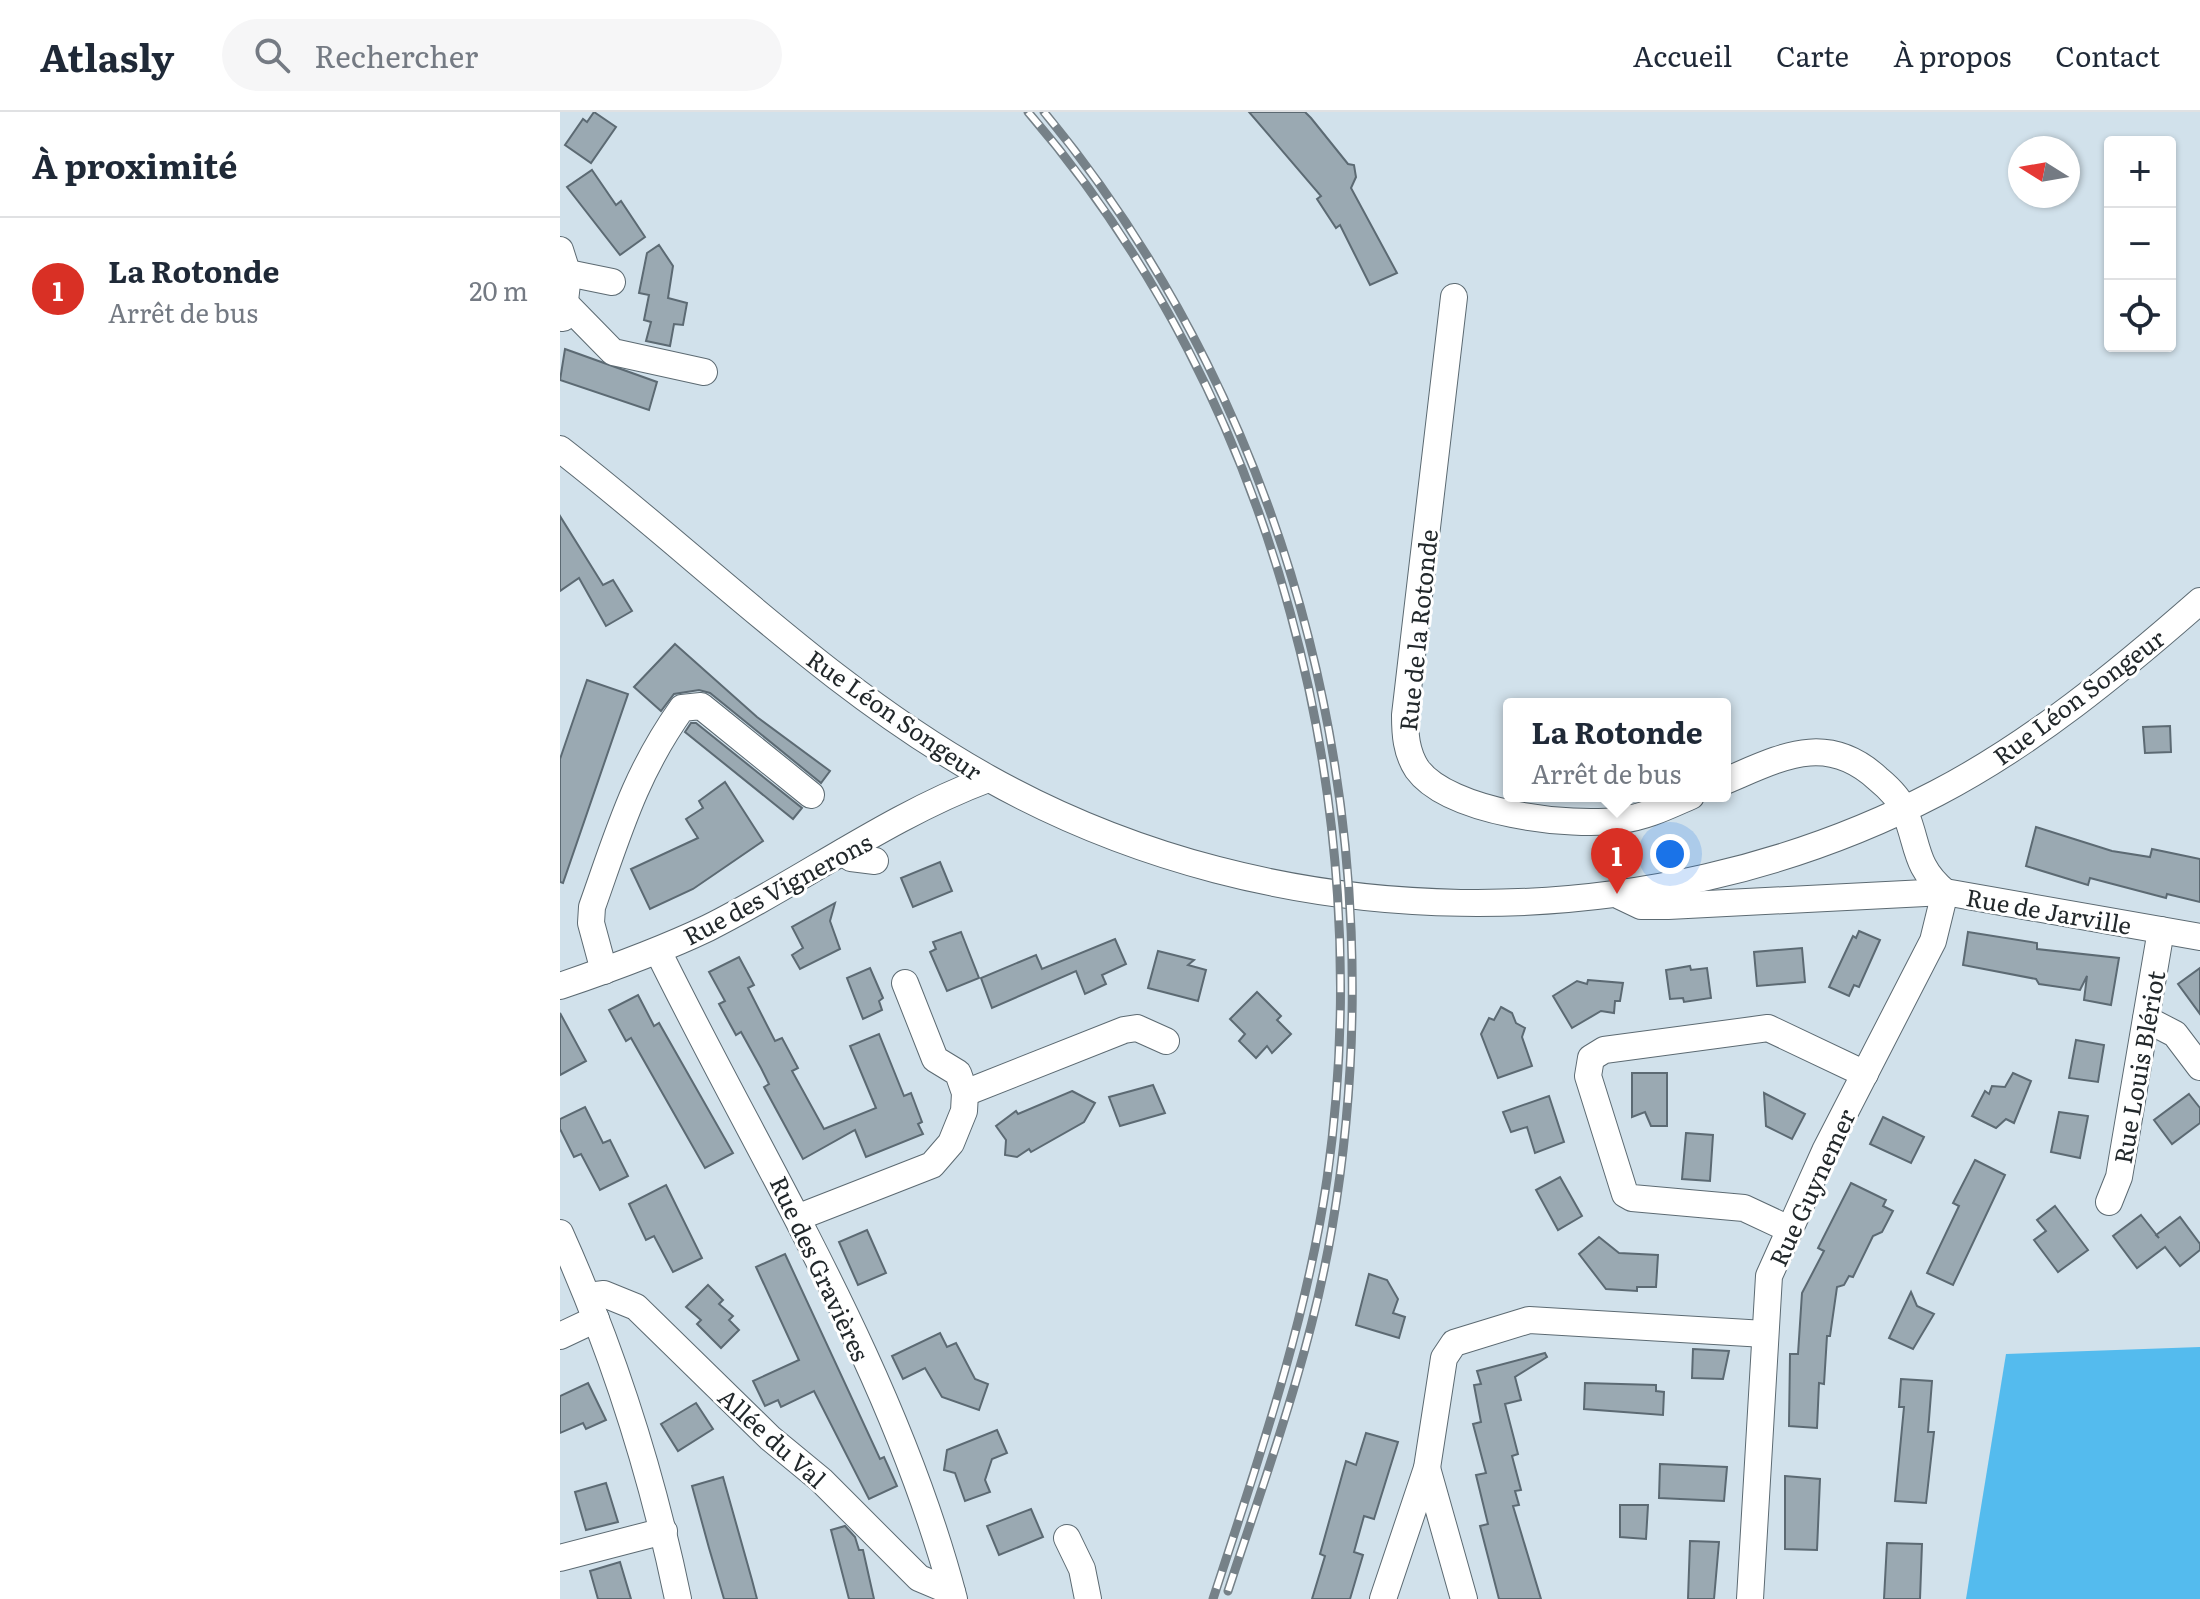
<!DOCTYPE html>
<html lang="fr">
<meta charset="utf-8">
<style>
:root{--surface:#fff;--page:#f6f6f7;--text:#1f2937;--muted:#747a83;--line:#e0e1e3;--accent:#d93025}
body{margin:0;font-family:Literata,serif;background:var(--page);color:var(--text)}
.controls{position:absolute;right:24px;top:24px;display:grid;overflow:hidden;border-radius:8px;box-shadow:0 2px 6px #0004}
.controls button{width:72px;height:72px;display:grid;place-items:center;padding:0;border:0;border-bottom:2px solid var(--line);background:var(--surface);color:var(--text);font:40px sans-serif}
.compass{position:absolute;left:1448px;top:24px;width:72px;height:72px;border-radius:50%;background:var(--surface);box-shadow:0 2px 6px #0004;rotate:281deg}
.you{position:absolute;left:1110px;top:742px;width:28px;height:28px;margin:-20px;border:6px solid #fff;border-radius:50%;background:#1a73e8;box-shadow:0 0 0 12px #1a73e833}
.badge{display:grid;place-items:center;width:52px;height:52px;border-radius:50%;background:var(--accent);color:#fff;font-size:26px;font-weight:700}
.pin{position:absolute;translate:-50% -66px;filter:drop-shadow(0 2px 4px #0008)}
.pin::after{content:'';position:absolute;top:42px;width:28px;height:24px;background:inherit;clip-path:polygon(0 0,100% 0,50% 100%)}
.popup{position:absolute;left:943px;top:586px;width:228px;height:104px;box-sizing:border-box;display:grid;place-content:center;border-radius:8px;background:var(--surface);filter:drop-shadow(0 2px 6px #0005);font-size:26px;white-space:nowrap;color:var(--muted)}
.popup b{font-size:30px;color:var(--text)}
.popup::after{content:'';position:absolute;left:50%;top:100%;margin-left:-16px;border:16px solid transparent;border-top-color:var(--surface)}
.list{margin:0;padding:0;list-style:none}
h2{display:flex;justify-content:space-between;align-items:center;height:104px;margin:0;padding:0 32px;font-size:34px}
h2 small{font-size:26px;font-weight:400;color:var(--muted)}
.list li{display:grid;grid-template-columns:52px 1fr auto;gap:24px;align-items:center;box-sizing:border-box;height:144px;padding:0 32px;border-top:2px solid var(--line)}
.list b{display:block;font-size:30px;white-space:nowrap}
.list p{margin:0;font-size:26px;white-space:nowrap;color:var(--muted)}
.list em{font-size:26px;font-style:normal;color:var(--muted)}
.icon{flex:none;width:44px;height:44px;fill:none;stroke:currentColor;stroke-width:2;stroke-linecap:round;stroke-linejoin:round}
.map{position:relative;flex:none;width:1640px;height:1487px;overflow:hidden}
header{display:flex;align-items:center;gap:48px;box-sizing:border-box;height:112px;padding:0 40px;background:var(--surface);border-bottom:2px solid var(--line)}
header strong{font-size:38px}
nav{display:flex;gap:44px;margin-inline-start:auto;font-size:28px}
.search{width:560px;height:72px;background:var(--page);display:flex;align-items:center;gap:20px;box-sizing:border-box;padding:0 28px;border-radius:44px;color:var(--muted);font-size:30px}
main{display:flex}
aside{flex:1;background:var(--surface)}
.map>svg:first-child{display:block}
</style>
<header>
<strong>Atlasly</strong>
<div class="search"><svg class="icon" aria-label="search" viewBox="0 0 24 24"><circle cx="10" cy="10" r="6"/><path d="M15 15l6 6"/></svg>Rechercher</div>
<nav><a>Accueil</a><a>Carte</a><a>À propos</a><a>Contact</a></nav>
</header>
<main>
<aside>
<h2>À proximité<small></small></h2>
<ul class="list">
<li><span class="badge">1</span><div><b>La Rotonde</b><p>Arrêt de bus</p></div><em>20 m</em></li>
</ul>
</aside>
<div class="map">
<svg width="1640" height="1487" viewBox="0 0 1640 1487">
<rect width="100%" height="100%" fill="#d1e1eb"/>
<path fill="#54bbee" d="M1640,1235v252h-234l40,-245z"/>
<g fill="#9aa9b2" stroke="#5c6a73" stroke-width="2">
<path d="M34,0l22,15 -25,36 -26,-18 18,-26 4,3z"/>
<path d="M689,0h56l6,6 37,46 6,1 2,12 -5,11 46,85 -27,12 -30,-60 -4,3 -19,-29 4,-3z"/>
<path d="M32,58l24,35 5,-4 24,36 -25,18 -53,-68z"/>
<path d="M99,133l14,21 -5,32 19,5 -4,22 -9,-1 -4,22 -24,-5 5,-19 -7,-2 5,-25 -10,-2 8,-40z"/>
<path d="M5,237l92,33 -8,28 -89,-30z"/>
<path d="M0,404l43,69 10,-5 19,31 -26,15 -27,-48 -19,13z"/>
<path d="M115,532l82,73 73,54 -9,12 -111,-90 -11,-3 -25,4 -13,17 -27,-24z"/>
<path d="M27,568l41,14 -65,189 -3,-1v-123z"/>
<path d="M131,611h5l106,85 -9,11 -108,-87z"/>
<path d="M1610,614l1,26 -26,1 -2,-26z"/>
<path d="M165,670l38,59 -70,48 -43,20 -19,-40 67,-31 -12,-19 17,-11 -4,-7z"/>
<path d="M1476,715l76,24 38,6 2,-8 48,10v43l-33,-8 -1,4 -76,-20 -2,7 -62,-19z"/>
<path d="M380,750l12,29 -39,16 -12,-29z"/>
<path d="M275,791l-5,18 10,28 -40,20 -8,-14 11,-7 -11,-21z"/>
<path d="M1299,819l21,9 -21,47 -5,-2 -5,11 -20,-9 24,-51 3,2z"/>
<path d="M401,820l18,46 -32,13 -17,-39 6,-3 -3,-7z"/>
<path d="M1408,820l69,11v6l82,9 -8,47 -27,-5 3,-24 -7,14 -41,-6 -3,-5 -73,-14z"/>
<path d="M555,827l11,25 -24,11 4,9 -21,10 -9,-23 -84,37 -11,-30 55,-23 6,14z"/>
<path d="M1242,836l3,34 -48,4 -3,-34z"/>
<path d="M598,839l36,9 -6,5 18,5 -8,31 -50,-13z"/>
<path d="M179,845l15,28 -6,3 27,53 7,-3 16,30 -6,3 32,58 52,-21 -26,-62 29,-12 25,62 7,-3 11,29 -4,2 5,10 -57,23 -11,-27 -52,29 -39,-72 5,-3 -8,-16 -20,-36 -5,3 -17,-31 6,-3 -16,-29z"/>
<path d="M1130,854l1,4 16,-2 4,30 -27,4 -1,-4 -13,1 -4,-29z"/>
<path d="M310,856l13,30 -4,3 3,9 -19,9 -16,-41z"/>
<path d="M1640,856v46l-22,-30z"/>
<path d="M1028,868l35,3 -3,18h-5l-1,12 -13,-2 -29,17 -19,-32 24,-15 10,3z"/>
<path d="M697,880l24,24 -4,4 14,14 -19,19 -5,-7 -11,12 -17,-17 6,-7 -15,-15z"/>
<path d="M78,883l16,31 5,-3 74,130 -28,15 -74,-130 -5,3 -17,-31z"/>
<path d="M941,895l11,6 4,10 9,5 -3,9 10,29 -34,12 -17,-44 8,-16 5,2z"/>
<path d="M0,901l26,48 -26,14z"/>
<path d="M1516,928l28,5 -6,37 -29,-4z"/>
<path d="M1072,961h35v53h-16l-6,-14 -13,5z"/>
<path d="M1453,961l18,8 -17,42 -8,-4 -10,9 -24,-12 13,-25 4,3 3,-8 13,1z"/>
<path d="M593,973l12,28 -45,13 -11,-29z"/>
<path d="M512,979l23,12 -11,19 -53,30 -2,-3 -12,8 -12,-2 1,-15 -10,-14 20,-15 2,3z"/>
<path d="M1204,981l41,21 -13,25 -26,-13z"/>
<path d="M1629,982l11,14v15l-28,21 -18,-24z"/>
<path d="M989,984l15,46 -29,11 -8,-26 -16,5 -8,-20z"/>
<path d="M25,995l18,36 7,-3 18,36 -28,14 -19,-36 -7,3 -14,-28v-10z"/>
<path d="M1499,1000l29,4 -8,42 -29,-6z"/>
<path d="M1323,1005l41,20 -13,26 -41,-19z"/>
<path d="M1126,1021l27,2 -3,46 -28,-2z"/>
<path d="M1415,1048l30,15 -52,110 -26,-12 32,-67 -6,-3z"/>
<path d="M1000,1065l22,39 -24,14 -22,-40z"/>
<path d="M1291,1071l35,17 -3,6 10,5 -11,21 -9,4 -20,41 -4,-1 -5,9 -7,2 -7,49h-3l-3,48 -5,-1 -2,45 -28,-2 1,-72h8l4,-61 22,-42 -6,-3z"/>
<path d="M106,1073l36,73 -29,14 -19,-36 -8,4 -17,-36z"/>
<path d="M1495,1094l33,44 -30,22 -24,-32 12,-9 -9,-11z"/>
<path d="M1581,1103l18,23 -3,-3 24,-18 20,27v6l-20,16 -15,-19 -28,21 -24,-32z"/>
<path d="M307,1118l19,43 -28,12 -19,-43z"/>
<path d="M1039,1125l20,16 39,2 -2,32h-19v4l-31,-2 -27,-35z"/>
<path d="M225,1142l95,205 4,-2 13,29 -28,13 -55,-108 -33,16 -3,-7 -13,6 -12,-25 46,-21 -43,-93z"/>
<path d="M809,1162l18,6 11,19 -5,14 12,4 -6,21 -43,-13z"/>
<path d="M148,1173l15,15 -4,4 14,12 -4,4 10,10 -18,18 -24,-24 4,-4 -15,-13z"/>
<path d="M1351,1180l6,14 17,8 -21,35 -24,-11z"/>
<path d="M380,1221l7,14 9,-4 19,36 13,5 -9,26 -37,-13 -17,-29 -22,11 -11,-23z"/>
<path d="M1133,1237l36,2 -6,28 -31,-1z"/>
<path d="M985,1241l2,4 -32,20 6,23 -16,4 13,50 -6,2 9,34 -6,1 4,14 -6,1 28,93h-42l-19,-73 8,-2 -12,-49 10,-2 -13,-49 8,-2 -7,-37 7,-1 -4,-13z"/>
<path d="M1341,1267l31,2 -4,51h6l-8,71 -31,-2 9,-94h-5z"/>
<path d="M28,1271l18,37 -20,9 -3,-6 -23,10v-37z"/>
<path d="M1025,1271l71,2v6l8,1 -1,23 -79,-6z"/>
<path d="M136,1291l17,26 -35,22 -17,-27z"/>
<path d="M437,1318l10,23 -15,6 -7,21 5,12 -25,9 -10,-28 -11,-3 3,-20z"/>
<path d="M806,1321l32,9 -24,77 -10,-3 -10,36 9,3 -13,44h-38l13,-43 -5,-2 26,-93 10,4z"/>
<path d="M1100,1352l67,3 -3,34 -65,-3z"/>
<path d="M1225,1364l35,3 -3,71 -32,-1z"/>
<path d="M163,1365l29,103 5,19h-33l-15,-51 -17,-62z"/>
<path d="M46,1371l12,39 -32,8 -11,-38z"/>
<path d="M1060,1393h28l-2,34 -26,-2z"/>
<path d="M471,1397l12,28 -44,18 -12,-29z"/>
<path d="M285,1414l10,11 4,13h4l11,49h-25l-18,-69z"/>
<path d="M1130,1429l29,1 -5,57h-26z"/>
<path d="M1327,1431l35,1 -2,55h-36z"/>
<path d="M60,1450l11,37h-33l-8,-28z"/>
</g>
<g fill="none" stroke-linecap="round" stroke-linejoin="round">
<g stroke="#5c6a72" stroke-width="28">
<g id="minor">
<path d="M0,138l8,25 -5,43"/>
<path d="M8,161l44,9"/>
<path d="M894,185l-49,418c0,19 1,37 12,54 32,44 154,59 204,51 25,-3 47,-14 70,-24"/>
<path d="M6,192l47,48 91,20"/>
<path d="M0,337c142,110 270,241 428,329 287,161 657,167 949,15 96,-50 182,-121 263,-192"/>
<path d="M1165,669c55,-23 101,-50 153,-2 11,9 22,20 27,33 14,34 9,54 40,80l255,45"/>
<path d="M283,740l8,6 24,3"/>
<path d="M1060,784l21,10h27l277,-14"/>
<path d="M98,839c104,212 235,416 296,648"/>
<path d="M44,859l-13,-48 1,-16c27,-76 43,-133 90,-199l19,-2 110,89"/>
<path d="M0,874c50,-17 100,-35 148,-58 94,-47 181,-112 280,-149"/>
<path d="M1586,907l29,15 25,33"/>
<path d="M405,981l159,-63 13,-2 29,13"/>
<path d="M1549,1090l10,-25 42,-247"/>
<path d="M239,1105l133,-52 19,-22 13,-32 1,-18 -7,-20 -23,-14 -30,-76"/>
<path d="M1229,1117l-45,-21 -112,-10 -7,-4 -37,-118 3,-18 13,-8 164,-22 97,46"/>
<path d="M0,1121c53,118 92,240 118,366"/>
<path d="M28,1184l16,-2 32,13 134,131 51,42 98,98 33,14"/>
<path d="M0,1224l36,-17"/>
<path d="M867,1356l37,131"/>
<path d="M507,1426l15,31 6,30"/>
<path d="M0,1446l104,-27"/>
<path d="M823,1487l44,-131 17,-110 10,-15 75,-23 236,14"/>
<path d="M1190,1487l19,-323 56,-125 108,-210 12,-49"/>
</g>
</g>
<use href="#minor" stroke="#fff" stroke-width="26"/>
<g stroke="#768188" stroke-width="9">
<g id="rail">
<path d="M468,0c248,287 352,694 299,1067 -21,144 -69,282 -114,420"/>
<path d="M484,0c255,309 355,723 288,1116 -21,125 -65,244 -104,363"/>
</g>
</g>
<use href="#rail" stroke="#fff" stroke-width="6" stroke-dasharray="18" stroke-linecap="butt"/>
</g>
<g text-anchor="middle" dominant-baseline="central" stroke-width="6" stroke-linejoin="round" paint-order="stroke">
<g font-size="24" fill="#22282b" stroke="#fff">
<text transform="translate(857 518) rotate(-84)">Rue de la Rotonde</text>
<text transform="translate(1518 584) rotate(-37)">Rue Léon Songeur</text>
<text transform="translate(335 602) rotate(35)">Rue Léon Songeur</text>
<text transform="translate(217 776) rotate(-28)">Rue des Vignerons</text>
<text transform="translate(1489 798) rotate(10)">Rue de Jarville</text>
<text transform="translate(1578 955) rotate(-80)">Rue Louis Blériot</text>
<text transform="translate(1251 1075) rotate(-65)">Rue Guynemer</text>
<text transform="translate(261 1156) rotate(65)">Rue des Gravières</text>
<text transform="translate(213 1325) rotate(42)">Allée du Val</text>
</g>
</g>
</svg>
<div class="controls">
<button>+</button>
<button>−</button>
<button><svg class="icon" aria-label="locate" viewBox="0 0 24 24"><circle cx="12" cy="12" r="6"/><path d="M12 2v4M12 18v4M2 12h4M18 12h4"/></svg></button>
</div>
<svg class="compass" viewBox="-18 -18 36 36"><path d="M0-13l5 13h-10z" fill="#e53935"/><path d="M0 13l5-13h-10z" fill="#747a83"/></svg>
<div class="you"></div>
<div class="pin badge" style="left:1057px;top:782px">1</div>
<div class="popup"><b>La Rotonde</b>Arrêt de bus</div>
</div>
</main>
